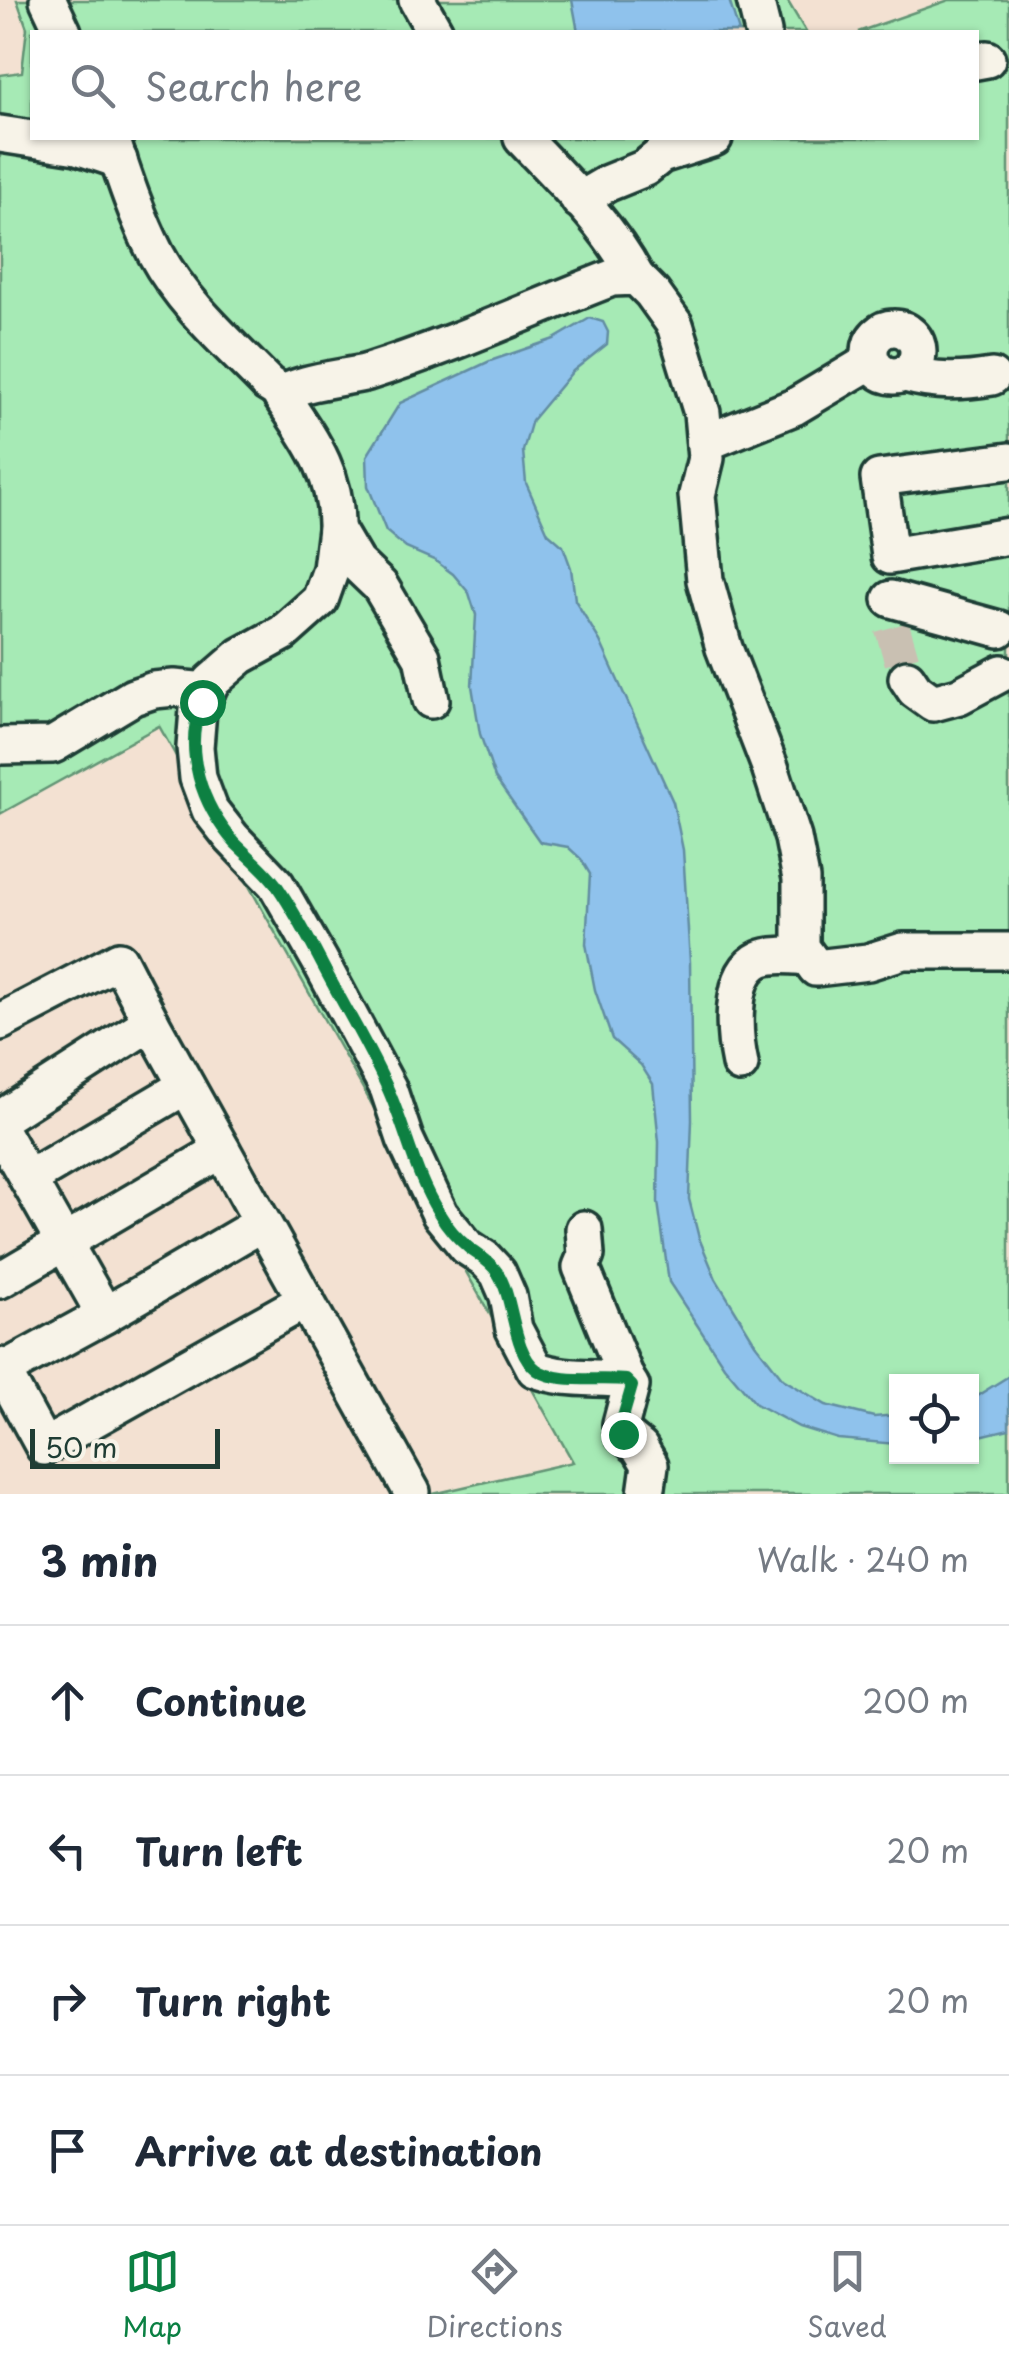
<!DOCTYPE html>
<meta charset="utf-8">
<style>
:root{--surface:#fff;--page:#f2f2f3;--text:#1f2937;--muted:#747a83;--line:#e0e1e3;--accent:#0b8043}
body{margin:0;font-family:"Playpen Sans",sans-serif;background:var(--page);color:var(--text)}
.controls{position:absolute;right:30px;bottom:30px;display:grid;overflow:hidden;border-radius:0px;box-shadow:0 2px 8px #0004}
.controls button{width:90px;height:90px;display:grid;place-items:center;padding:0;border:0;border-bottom:2px solid var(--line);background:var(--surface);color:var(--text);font:50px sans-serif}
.scale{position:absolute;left:30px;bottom:25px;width:190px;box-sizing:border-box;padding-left:10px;border:5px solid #1f3d34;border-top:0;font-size:28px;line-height:35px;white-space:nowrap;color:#1f3d34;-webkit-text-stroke:8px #f7f3e8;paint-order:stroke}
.stop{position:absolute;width:30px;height:30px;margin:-22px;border:8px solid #0b8043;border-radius:50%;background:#fff}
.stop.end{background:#0b8043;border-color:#fff;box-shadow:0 2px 10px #0008}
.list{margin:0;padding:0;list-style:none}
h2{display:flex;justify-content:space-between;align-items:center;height:130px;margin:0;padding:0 40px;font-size:42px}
h2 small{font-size:32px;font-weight:400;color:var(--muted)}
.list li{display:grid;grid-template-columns:65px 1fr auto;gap:30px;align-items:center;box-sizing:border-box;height:150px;padding:0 40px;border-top:2px solid var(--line)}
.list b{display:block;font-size:38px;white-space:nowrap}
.list em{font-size:32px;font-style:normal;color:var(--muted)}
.icon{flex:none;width:55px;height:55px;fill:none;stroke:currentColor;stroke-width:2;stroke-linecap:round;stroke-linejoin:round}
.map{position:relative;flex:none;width:1009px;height:1494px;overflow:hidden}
.search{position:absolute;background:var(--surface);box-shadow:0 2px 8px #0004;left:30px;right:30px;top:30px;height:110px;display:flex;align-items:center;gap:25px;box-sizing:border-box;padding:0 35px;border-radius:0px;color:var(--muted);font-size:38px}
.sheet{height:730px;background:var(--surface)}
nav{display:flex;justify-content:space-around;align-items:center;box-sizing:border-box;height:140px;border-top:2px solid var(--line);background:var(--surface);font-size:28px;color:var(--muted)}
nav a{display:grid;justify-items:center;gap:5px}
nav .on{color:var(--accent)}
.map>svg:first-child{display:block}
</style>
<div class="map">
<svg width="1009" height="1494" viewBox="0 0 1009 1494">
<rect width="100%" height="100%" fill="#f3e1d2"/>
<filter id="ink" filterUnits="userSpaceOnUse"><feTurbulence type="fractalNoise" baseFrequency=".01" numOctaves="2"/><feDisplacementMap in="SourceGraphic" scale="20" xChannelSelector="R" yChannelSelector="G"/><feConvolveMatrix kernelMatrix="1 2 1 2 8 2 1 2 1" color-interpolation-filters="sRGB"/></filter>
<g filter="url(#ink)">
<path fill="#a6eab5" stroke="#629474" stroke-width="2.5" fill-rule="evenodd" d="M17,0h770l19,32h-774v106h944v-106h-118l91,-32h60v1494h-576l140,-32 -414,-736 -159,88v-739l22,-3 5,-44zM896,1382h76v74h-76z"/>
<g fill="#8fc2ec" stroke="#628da2" stroke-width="2.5">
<path d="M572,0h157l10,32h-161z"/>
<path d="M590,318l13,4 5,10 -1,12 -34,27 -41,49 -9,31 3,32 22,50 15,13 8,22 4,32 25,41 73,161 10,48 7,112 2,158 -3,79 10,39 17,41 39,64 28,36 43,26 48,12 22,-2v29l-58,-5 -39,-12 -43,-23 -32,-38 -55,-84 -11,-80 1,-60 -6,-58 -12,-19 -29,-26 -17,-49 -9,-46 4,-70 -9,-15 -13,-12 -28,-5 -45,-64 -15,-44 -8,-48 4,-71 -7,-22 -16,-19 -19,-14 -28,-12 -20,-17 -18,-45 -1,-30 33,-53 90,-42 64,-22z"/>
<path d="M1009,1376v53l-37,9v-39z"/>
</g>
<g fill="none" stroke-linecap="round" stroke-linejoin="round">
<path stroke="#c9c0b2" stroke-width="35" stroke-dasharray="35 18" stroke-linecap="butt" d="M892,627l15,51"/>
<g stroke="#1f3d34" stroke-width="42">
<g id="minor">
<path d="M48,0l15,32"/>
<path d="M417,0l18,32"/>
<path d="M755,0l8,32"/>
<path d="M976,61l11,-2"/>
<path d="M0,134l77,12 42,14"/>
<path d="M111,138c13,39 26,79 45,116 27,50 73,90 112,130l16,10"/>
<path d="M522,138c40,42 87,87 114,139"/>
<path d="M579,200l29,-17 37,-15 16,-13 53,-17"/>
<circle cx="894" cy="352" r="24"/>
<path d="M905,374c31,9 57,8 87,3"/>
<path d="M705,443l89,-36 77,-46"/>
<path d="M1009,461l-130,17 11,78 119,-20"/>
<path d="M336,531c2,-55 -25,-91 -55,-135 13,-14 66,-18 87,-24 83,-26 163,-63 244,-94l24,-1 16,16 23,32 27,88 4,45 -9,37 8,85 19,68 46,119 23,71 8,41v68l15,21 52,-6 35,-11h106"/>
<path d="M891,599l108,30"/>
<path d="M907,678l8,12 18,13 26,-7 43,-23"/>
<path d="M431,700l-9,-43 -42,-71 -24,-23 -20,-34 -5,40 -11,31 -37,33 -42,23 -30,26 -13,28 -3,37 3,31 12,32 22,28 44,46 44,77 68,127 17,51 35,75 27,33 17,11 14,15 10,23 6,33 21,40c31,12 59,7 92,11l4,6 -10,38 2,10 17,14 10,17 -4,29"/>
<path d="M0,746l53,-1 80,-48 21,-7 20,-2 33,3"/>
<path d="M0,1022l119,-62 32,62"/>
<path d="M740,1064c-6,-28 -12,-90 20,-105 14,-6 33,-3 48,-2"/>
<path d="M0,1119l151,-97 261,470"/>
<path d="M0,1130l105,185 -105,57"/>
<path d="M28,1179l158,-93"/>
<path d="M584,1229l2,26 -5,12 46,113"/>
<path d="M0,1280l222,-130"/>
<path d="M105,1315l157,-92"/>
<path d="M0,1366l44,81 262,-147"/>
</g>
</g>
<use href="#minor" stroke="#f7f3e8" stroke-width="35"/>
</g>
</g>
<g fill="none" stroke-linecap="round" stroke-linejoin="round" filter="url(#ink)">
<path stroke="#0b8043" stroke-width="12" d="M202,702c-20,48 0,104 33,141 14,14 31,27 42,43 17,25 32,53 46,80 21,40 45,79 64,121 19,41 27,87 52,126 7,12 19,26 30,35 10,8 21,13 28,24 18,26 14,78 40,98 20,14 65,7 89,10l6,6 -11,38 2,10"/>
</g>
</svg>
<div class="controls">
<button><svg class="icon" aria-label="locate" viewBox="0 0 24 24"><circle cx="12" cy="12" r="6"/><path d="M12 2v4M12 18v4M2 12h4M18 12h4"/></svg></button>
</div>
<div class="scale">50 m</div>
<div class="stop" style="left:202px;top:702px"></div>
<div class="stop end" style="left:623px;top:1434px"></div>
<div class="search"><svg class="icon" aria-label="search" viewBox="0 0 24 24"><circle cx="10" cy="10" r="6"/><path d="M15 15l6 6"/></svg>Search here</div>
</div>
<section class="sheet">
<h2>3 min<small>Walk · 240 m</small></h2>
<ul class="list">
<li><svg class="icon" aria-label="ahead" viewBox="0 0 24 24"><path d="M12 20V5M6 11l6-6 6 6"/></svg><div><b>Continue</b></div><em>200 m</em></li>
<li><svg class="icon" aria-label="left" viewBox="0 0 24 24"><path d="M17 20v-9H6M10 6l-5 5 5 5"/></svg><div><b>Turn left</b></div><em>20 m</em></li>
<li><svg class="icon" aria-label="right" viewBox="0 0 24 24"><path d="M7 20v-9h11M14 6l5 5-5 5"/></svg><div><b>Turn right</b></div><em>20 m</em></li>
<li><svg class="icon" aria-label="arrive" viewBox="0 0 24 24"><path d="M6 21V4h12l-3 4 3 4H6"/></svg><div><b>Arrive at destination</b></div></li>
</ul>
</section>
<nav>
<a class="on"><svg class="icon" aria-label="map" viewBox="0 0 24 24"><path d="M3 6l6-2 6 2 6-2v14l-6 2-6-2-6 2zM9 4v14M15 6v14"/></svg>Map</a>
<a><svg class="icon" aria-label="directions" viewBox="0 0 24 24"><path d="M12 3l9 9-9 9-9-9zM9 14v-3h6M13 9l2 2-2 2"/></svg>Directions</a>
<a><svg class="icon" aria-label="saved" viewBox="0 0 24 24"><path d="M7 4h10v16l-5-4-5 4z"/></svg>Saved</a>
</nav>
